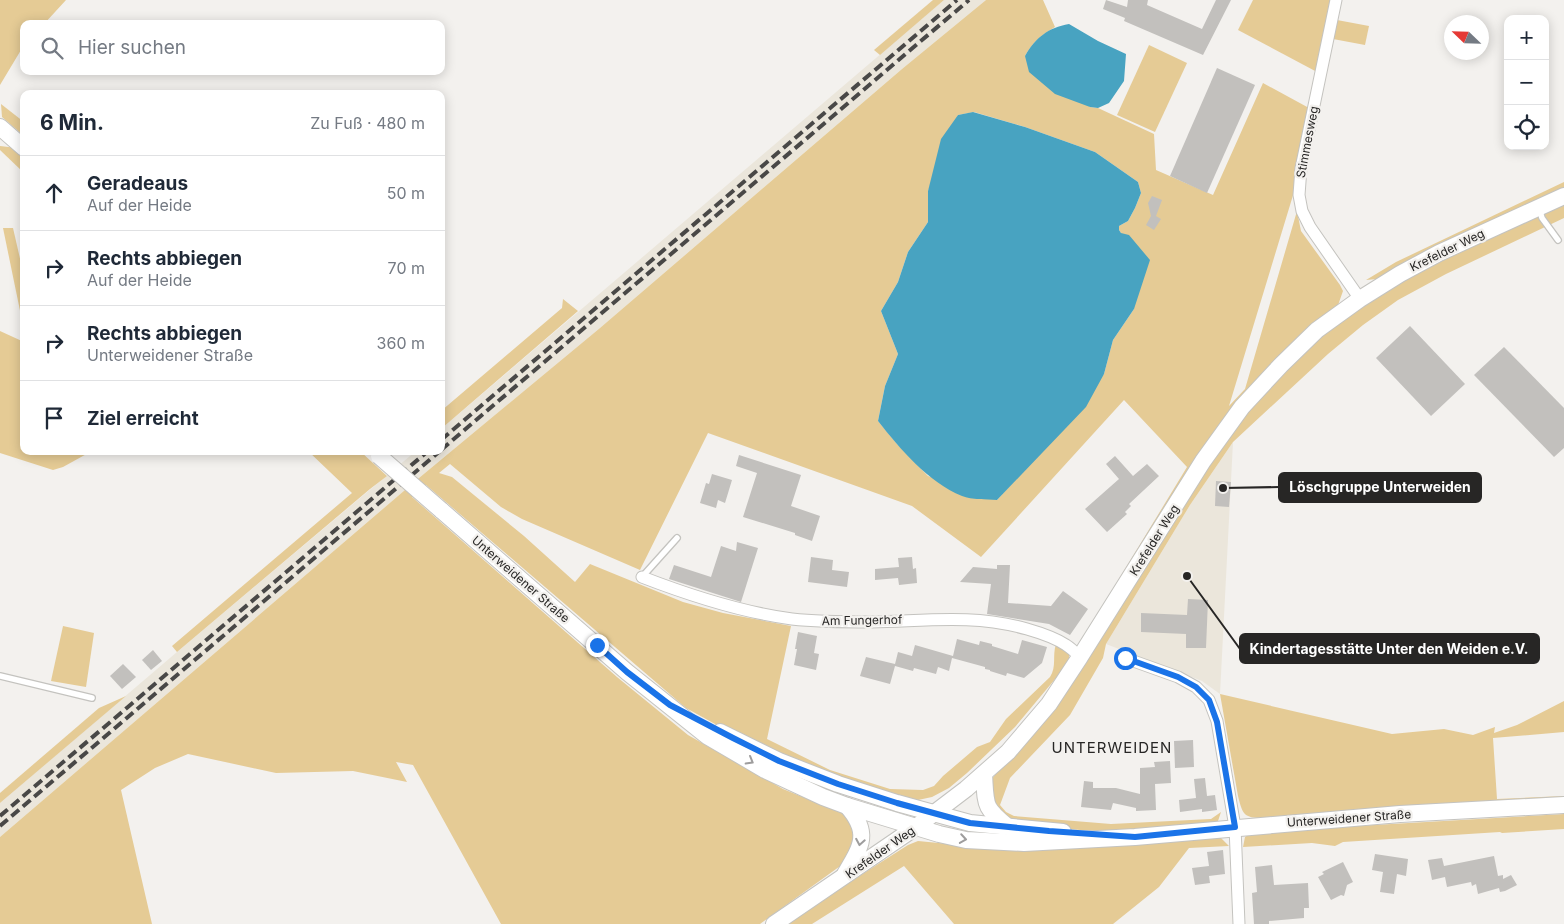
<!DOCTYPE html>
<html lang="de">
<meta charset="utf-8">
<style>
:root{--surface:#fff;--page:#f2f2f3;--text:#1f2937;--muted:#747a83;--line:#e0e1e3}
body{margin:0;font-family:Inter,sans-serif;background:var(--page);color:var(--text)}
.controls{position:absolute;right:15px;top:15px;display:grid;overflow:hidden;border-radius:10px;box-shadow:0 2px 12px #0003}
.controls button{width:45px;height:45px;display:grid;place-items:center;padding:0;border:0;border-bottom:1px solid var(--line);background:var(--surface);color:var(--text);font:25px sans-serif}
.compass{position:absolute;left:1444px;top:15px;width:45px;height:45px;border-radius:50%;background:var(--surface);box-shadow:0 2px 12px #0003;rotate:293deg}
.stop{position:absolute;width:15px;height:15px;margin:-11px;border:4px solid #1a73e8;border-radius:50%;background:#fff}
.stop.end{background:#1a73e8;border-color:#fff;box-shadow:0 1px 5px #0008}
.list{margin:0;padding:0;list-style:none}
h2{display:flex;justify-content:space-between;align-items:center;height:65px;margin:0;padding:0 20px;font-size:21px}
h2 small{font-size:16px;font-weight:400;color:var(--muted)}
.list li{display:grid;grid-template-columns:32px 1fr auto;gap:15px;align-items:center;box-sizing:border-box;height:75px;padding:0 20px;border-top:1px solid var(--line)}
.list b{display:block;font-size:19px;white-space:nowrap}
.list p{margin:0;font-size:16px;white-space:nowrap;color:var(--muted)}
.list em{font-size:16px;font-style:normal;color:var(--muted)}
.icon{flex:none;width:28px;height:28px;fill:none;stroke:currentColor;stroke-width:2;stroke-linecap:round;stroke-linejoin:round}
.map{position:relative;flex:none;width:1564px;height:924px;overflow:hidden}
.search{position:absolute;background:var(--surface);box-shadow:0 2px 12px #0003;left:20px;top:20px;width:425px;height:55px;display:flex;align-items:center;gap:12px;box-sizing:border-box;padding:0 18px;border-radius:10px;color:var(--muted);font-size:19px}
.panel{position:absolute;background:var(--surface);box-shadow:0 2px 12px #0003;left:20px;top:90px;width:425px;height:365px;border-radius:10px}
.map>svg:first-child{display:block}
</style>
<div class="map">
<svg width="1564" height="924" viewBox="0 0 1564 924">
<rect width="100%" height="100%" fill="#f3f1ee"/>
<g fill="#ebe6db">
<path d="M944,0h42l-84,69 -302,259 -181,150 -419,359v-34l177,-151 239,-201h25v-22z"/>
<path d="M1233,442l-13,252 -18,-13 -96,-37 84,-139z"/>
</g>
<g fill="#e5cb95" fill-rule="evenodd">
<path d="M0,0h66l-22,24h-20v21l-24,40z"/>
<path d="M933,0h11l-64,55 -6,-5z"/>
<path d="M986,0h57l12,27c-15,9 -21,14 -30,29l65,51 8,1 56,26 2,36 57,25 50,-112 46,25 -15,84 -65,214 16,-17 52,-178 4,20 39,54 3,6 -6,17 -88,80 -29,35 -33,48 -99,159 99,-163 -63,-67 -143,157 -69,-51 -204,-73 -68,137 -118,-51 -21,-12 -51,-43 -11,9 13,4 72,59 51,46 15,-18 93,38 40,11 68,13 -24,113 63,31 60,19 33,1 11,-4 9,-10 34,-29 13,-5 16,-23 44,-42c7,-11 2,-21 6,-33l13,9v7l-3,6 -51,61 -48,46 -18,15 -17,9 -14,3 -29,-5 -134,-49 -69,-38 -260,-223 -14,12 205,180 71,58 95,54 59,24 9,10 5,20 -13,21 -83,60h-259l-88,-159 -17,-3 11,20 -54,-11 -77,2 -88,-19 -33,14 -34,22 31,134h-152v-87l419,-359 181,-150 302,-259zM974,112l51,15 70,25 43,30 3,11 -6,15 -7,13 -9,5v4l2,3 13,76 -21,31 -9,34 -78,94 -29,32 -69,-24 -31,-32 -19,-23 7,-35 13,-32 -17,-43 17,-29 10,-30 20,-30v-31l30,-76z"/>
<path d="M1253,0h79l-15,72 -79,-42z"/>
<path d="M1337,20l32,6 -4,19 -32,-6z"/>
<path d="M1149,45l38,18 -32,69 -38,-17z"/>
<path d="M1,104l23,18v14l-22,-19z"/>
<path d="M0,146l17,2 7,6v19l-24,-23z"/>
<path d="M1564,182v6l-150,69 -37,22 -11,1 30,-18z"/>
<path d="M1564,203v15l-118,56 -48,26 -35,25 -35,29 -95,88 -43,63 -84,139 -3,14 -33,57 -60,63 -10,27 6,7 8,4 97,8 100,-5 10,-7 -4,12 -108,7 -29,-1 -71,-7 -17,-12 -2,-30 58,-68 141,-220 66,-92 60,-58 23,-20 52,-36 47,-26z"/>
<path d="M3,228h10l11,48v54z"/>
<path d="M563,299l15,12 -137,118v-18l121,-103z"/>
<path d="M0,331l24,11v109h68l-29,16 -10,3 -53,-17z"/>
<path d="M308,451h52l27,25 -17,13 -193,163 -5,-6 180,-153z"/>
<path d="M63,626l31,7 -8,54 -35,-6z"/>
<path d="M1220,694l172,40 52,-5 29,6 22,-8 -1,6 23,-8 47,-24v31l-71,6 4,61 67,-3v5l-297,17c-22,0 -24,-1 -29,-22z"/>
<path d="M126,696l-126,107v-10l99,-85z"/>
<path d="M1564,814v15l-62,4 -2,-1 -157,10 -8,4 -23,-3 -69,4 2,-10 7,-5z"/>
<path d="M1219,836l10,10 -40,2 -30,39 -46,37h-159l-50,-58 -92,58h-28l124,-79 10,-4 31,3z"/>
</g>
<g fill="#48a3c1">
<path d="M1069,24l29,17 28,13 -2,27 -15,22 -11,5 -8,-1 -35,-13 -26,-22 -4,-16c11,-19 23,-28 44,-32z"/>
<path d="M973,112l52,15 70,25 43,30 3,11 -6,15 -7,13 -9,5v4l2,3 8,2 21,25 -16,49 -21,31 -9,34 -18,33 -89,93c-11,-1 -25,0 -35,-4 -34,-14 -62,-47 -84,-75l7,-35 13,-32 -17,-43 17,-29 10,-30 20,-30v-31l13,-52 17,-24z"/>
</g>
<g fill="#c2c0bd">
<path d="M1106,0l21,7 1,-7h20l-1,5 55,24 14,-29h15l-28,55 -79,-34 1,-3 -22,-9z"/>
<path d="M1217,68l38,17 -48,108 -37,-17z"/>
<path d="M1152,196l10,4 -6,16 5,3 -7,11 -8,-5 5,-9 -3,-13z"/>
<path d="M1410,326l55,58 -34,32 -55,-58z"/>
<path d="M1504,347l60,61v40l-10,9 -80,-82z"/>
<path d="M739,455l62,20 -10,31 29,10 -8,25 -17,-6v-2l-52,-16 14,-44 -21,-7z"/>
<path d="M1115,456l18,20 14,-12 12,12 -30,28 2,2 -6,6 2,2 -20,18 -22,-23 34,-30 -13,-15z"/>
<path d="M712,474l20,6 -7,23 -7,-3 -2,8 -16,-5 6,-20 3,1z"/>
<path d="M1216,481l15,1 -2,25 -14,-1z"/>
<path d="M737,542l21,6 -17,54 -72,-23 5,-14 37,12 10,-31 15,5z"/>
<path d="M811,557l22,3 -1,10 17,2 -2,15 -39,-5z"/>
<path d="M912,557l1,12 3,-1 1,15 -18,2 -1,-7 -23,2v-11l24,-2 -1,-9z"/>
<path d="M997,565h13l-2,38 43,3 12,-15 25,18 -18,26 -21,-11 -62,-10 4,-30 -31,-2 13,-15 24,2z"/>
<path d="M1188,599l20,1 -2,48h-20v-14l-45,-2v-19l46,2z"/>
<path d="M798,632l19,4 -3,17 5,1 -3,16 -22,-5 3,-16h-2z"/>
<path d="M957,639l22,6 1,-4 12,3v2l26,8 4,-14 25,7 -5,16 -18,15 -17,-5 -1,3 -16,-5v-1l-5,-1v-2l-33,-9 -3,13 -11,-4 -2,7 -22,-6 -1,3 -18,-5 -5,18 -30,-8 6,-19 29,7 3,-12 14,4 3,-11 38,11z"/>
<path d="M153,650l9,11 -11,9 -9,-10z"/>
<path d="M123,664l13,13 -14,12 -12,-13z"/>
<path d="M1193,740l1,27 -19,1 -1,-27z"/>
<path d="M1170,761l1,22 -16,1 1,26 -20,1v-3l-23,-5 -2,7 -30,-3 3,-26 9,1v6h23l24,6v-26l15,-1 -1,-5z"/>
<path d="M1205,778l2,18 8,-1 2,15 -15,2v-3l-22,3 -1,-12 17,-2 -2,-19z"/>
<path d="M1223,850l2,24 -16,2 1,7 -15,2 -3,-17 17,-2 -2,-14z"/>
<path d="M1375,854l33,5 -2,17 -9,-2 -3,20 -14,-2 3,-20 -11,-2z"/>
<path d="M1494,856l4,20 5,-1v4l8,-4 6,10 -12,6 -5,1 -1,-4 -21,6 -2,-10 -4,2 -1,-4 -24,5 -2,-10 -13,3 -4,-20 14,-2 2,8z"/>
<path d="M1343,862l10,20 -6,3 -3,11 -3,-1 -10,5 -13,-23 6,-3 -2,-2z"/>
<path d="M1272,865l2,20 34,-2 1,25h-5v10l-35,3v3h-15l-2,-31 5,-1 -2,-25z"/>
</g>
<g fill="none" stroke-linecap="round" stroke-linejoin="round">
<g stroke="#c4c3bf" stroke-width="8">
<g id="lane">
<path d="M1539,208l3,10 16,22"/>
<path d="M642,577l35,-39"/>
<path d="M0,676l92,22"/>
</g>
</g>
<g stroke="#c4c3bf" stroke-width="13">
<g id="street">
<path d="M1336,0l-35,168 -2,27 3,16 8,16 50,72"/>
<path d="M642,577c49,19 98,35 150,42 26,3 54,3 80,3 55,-1 101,-8 155,7 14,4 27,8 39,16 5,3 10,8 14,12"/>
<path d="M1125,658l53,19 18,10 13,13 8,21 18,106 4,97"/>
</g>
</g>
<g stroke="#c4c3bf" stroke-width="18">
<g id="secondary">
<path d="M0,127l24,21"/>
<path d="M441,510l186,162 80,64 58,34 58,27 24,9 92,28 27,6 58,3 111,-6 265,-23 164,-9"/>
<path d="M720,732l59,29 59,23 59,19 73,20 93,9"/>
<path d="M984,774c2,31 -1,33 24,53"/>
<path d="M845,874c16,-27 26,-41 2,-68"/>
<path d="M774,924l142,-97 50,-38 42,-37 41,-48 31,-47 123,-196 39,-54 39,-42 36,-35 43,-31 40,-25 39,-21 125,-57"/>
</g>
</g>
<use href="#lane" stroke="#fff" stroke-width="5.5"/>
<use href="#street" stroke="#fff" stroke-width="11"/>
<use href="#secondary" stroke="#fff" stroke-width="16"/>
<g stroke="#494847" stroke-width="4" stroke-dasharray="10 5" stroke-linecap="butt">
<path d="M441,440l516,-440"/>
<path d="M441,450l528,-450"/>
<path d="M0,816l428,-365"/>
<path d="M0,826l440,-375"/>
</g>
<g stroke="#c4c3bf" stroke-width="18" stroke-linecap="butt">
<path id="secondary-bridge" d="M379,456l62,54"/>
</g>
<use href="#secondary-bridge" stroke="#fff" stroke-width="16"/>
</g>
<defs><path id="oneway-chevron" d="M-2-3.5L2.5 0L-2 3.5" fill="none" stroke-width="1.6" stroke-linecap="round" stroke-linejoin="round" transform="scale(1.25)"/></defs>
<g stroke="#9e9d9d">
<use href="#oneway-chevron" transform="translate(750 761) rotate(30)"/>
<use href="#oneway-chevron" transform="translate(963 839) rotate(9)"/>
<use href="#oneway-chevron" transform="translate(860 842) rotate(100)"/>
</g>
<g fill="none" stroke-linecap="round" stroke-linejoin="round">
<path stroke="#1a73e8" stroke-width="6" d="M597,645l30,27 43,33 63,33 46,23 59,23 59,19 73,20 79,8 86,6 100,-10 -18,-105 -8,-22 -13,-13 -18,-10 -53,-19"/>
</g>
<g text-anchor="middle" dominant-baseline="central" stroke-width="4.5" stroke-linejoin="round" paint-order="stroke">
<g font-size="12" fill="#272625" stroke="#f3f1ee">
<text transform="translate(1307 142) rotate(-79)">Stimmesweg</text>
<text transform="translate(1447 250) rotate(-26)">Krefelder Weg</text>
<text transform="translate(1154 540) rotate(-58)">Krefelder Weg</text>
<text transform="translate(521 579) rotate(41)">Unterweidener Straße</text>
<text transform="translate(862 620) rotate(-1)">Am Fungerhof</text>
<text transform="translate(1349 818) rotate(-4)">Unterweidener Straße</text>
<text transform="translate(880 852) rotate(-35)">Krefelder Weg</text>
</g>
<g font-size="15" letter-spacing="1" fill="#272625" stroke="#f3f1ee">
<text x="1112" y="747">UNTERWEIDEN</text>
</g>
</g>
<path fill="none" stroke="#272625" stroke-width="2" d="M1223 488L1279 487M1187 576L1240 649"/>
<g fill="#272625" stroke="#f3f1ee" stroke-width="2">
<circle cx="1223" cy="488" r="5"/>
<circle cx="1187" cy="576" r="5"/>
</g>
<g fill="#272625" stroke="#272625" stroke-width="2">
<rect x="1279" y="473" width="202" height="29" rx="5"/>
<rect x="1240" y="634" width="299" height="29" rx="5"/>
</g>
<g font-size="14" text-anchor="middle" font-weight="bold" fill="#fff">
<text x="1380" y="492">Löschgruppe Unterweiden</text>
<text x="1389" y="654">Kindertagesstätte Unter den Weiden e.V.</text>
</g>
</svg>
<div class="controls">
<button>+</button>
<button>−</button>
<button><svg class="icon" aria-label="locate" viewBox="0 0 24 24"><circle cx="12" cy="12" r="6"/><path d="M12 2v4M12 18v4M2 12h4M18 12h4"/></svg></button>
</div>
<svg class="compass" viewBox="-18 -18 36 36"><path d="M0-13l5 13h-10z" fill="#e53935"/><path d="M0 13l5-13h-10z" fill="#747a83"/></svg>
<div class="stop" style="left:1125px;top:658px"></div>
<div class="stop end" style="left:597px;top:645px"></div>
<div class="search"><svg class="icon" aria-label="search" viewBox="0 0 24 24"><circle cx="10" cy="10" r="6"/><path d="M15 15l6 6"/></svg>Hier suchen</div>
<section class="panel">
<h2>6 Min.<small>Zu Fuß · 480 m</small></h2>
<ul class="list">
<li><svg class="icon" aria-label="ahead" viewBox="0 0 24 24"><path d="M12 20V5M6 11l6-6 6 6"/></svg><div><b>Geradeaus</b><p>Auf der Heide</p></div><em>50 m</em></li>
<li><svg class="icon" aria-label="right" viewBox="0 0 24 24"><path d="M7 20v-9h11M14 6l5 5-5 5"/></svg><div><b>Rechts abbiegen</b><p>Auf der Heide</p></div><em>70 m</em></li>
<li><svg class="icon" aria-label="right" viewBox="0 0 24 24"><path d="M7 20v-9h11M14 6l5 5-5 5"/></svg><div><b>Rechts abbiegen</b><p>Unterweidener Straße</p></div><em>360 m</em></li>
<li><svg class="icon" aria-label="arrive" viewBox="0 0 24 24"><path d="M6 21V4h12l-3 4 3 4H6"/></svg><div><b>Ziel erreicht</b></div></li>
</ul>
</section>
</div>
